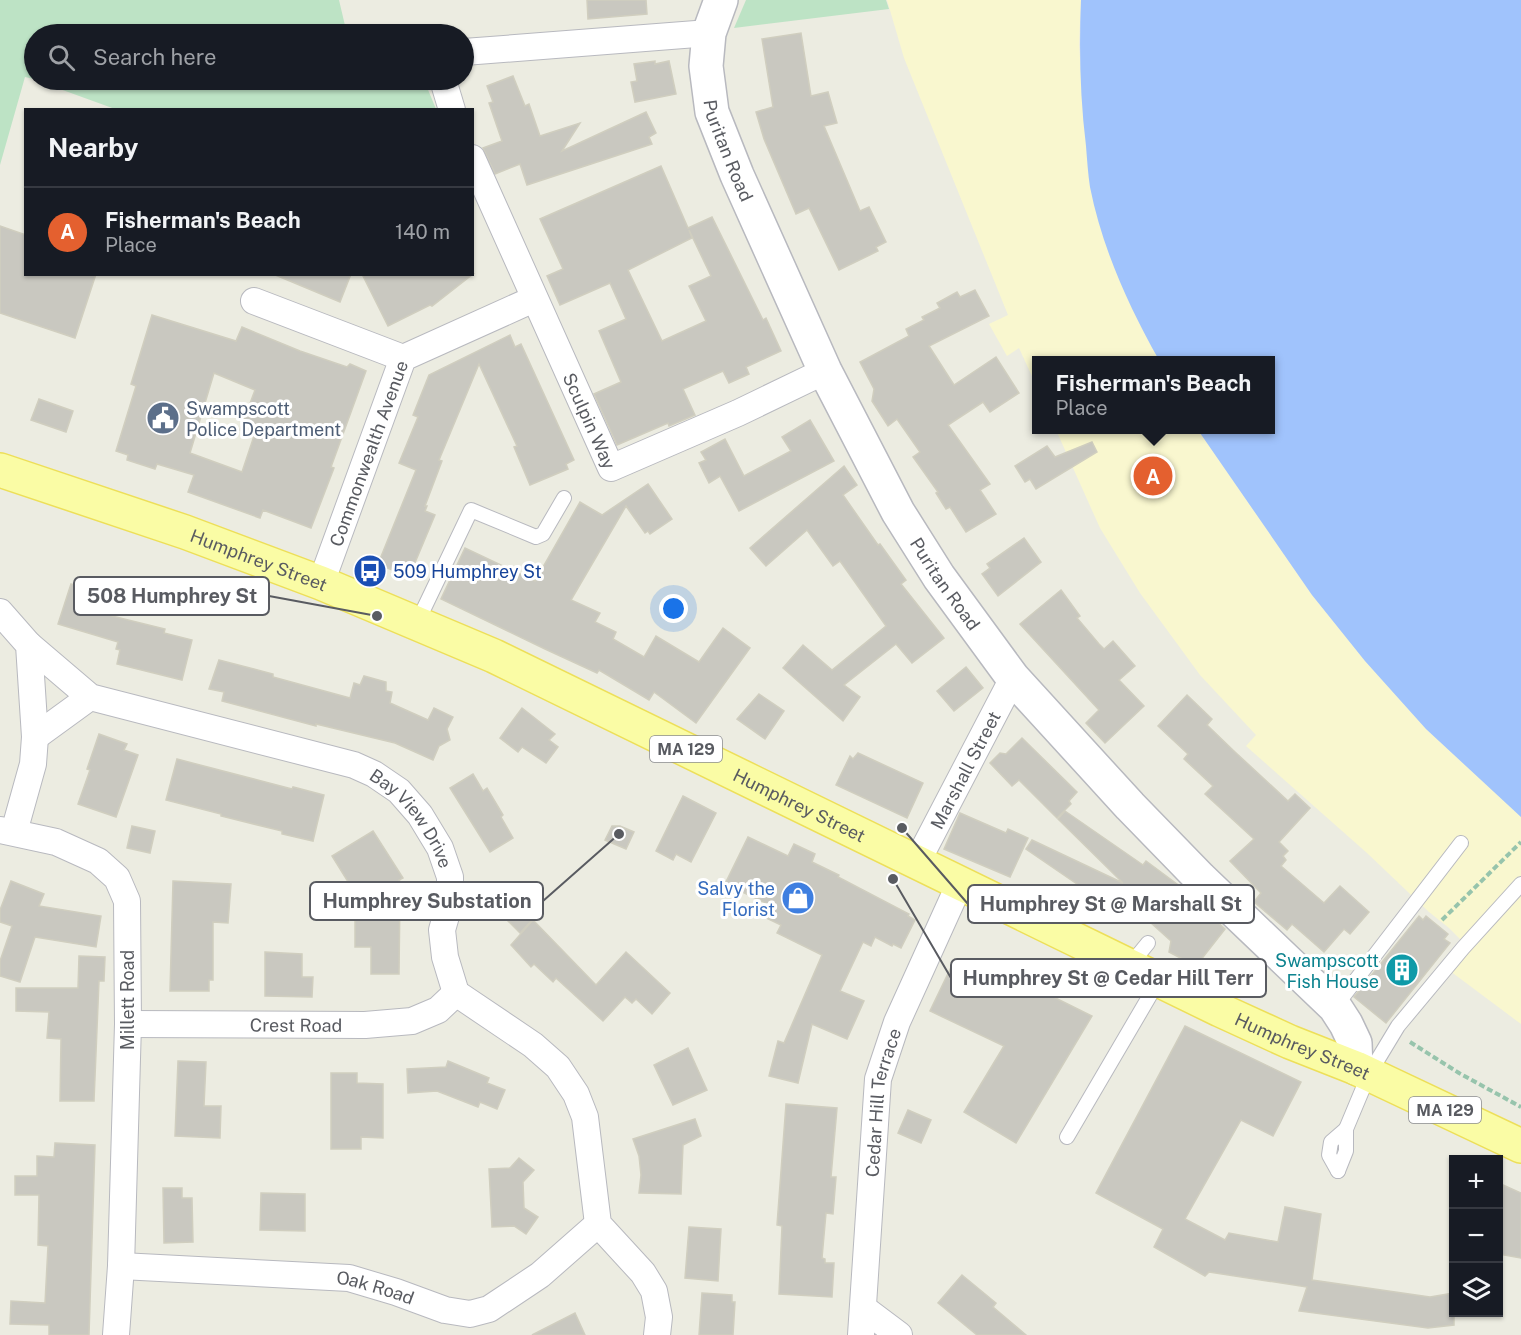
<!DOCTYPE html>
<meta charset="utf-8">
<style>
:root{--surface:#171b24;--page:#20242c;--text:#f1f3f6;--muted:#9ea1a6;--line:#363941;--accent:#e4602f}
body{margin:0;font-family:"Public Sans",sans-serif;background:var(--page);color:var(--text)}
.controls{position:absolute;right:18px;bottom:18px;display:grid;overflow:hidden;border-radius:0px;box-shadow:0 2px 4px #0004}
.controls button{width:54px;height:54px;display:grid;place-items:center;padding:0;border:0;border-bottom:2px solid var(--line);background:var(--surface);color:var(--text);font:30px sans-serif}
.you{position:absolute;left:674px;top:609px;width:21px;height:21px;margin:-15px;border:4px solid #fff;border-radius:50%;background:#1a73e8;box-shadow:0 0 0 9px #1a73e833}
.badge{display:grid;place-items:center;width:39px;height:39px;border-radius:50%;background:var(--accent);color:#fff;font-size:20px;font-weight:700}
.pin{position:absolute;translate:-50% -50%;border:3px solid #fff;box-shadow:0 2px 6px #0006}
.popup{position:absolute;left:1032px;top:356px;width:243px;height:78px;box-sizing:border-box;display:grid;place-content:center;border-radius:0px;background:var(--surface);filter:drop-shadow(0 2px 4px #0005);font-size:20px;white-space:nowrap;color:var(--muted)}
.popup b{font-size:22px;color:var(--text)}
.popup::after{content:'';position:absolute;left:50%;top:100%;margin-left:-12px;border:12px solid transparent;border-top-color:var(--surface)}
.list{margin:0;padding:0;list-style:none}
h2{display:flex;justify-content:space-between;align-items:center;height:78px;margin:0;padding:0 24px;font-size:26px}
h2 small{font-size:20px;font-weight:400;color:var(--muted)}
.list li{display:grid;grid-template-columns:39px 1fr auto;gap:18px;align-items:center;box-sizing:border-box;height:90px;padding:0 24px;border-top:2px solid var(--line)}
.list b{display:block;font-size:22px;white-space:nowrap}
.list p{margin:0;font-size:20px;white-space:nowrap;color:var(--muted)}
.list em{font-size:20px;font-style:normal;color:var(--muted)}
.icon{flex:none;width:33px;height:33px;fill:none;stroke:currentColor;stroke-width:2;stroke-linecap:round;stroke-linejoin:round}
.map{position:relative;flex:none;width:1521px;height:1335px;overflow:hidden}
.search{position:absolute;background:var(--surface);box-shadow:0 2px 4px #0004;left:24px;top:24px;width:450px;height:66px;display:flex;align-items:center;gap:15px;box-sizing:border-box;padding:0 21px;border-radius:33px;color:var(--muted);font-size:22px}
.panel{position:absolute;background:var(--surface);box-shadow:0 2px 4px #0004;left:24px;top:108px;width:450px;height:168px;border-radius:0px}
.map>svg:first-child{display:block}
</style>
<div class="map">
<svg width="1521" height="1335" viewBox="0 0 1521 1335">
<rect width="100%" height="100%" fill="#ecece1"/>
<g fill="#bde3c5">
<path d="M0,0h339l8,34h-313v45l-9,-2 -25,88z"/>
<path d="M746,0h140l3,9 -155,19z"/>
<path d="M35,80h389l12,29h-321z"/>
</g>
<g fill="#f9f7cf">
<path d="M887,0h194l-2,45 11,142 18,64 34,78 17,31h-123v25l-17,-37 -12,8 -18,-32 19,-9 -104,-257z"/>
<path d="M1056,430h142l114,165 53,66 61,68 95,88v207l-71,-53 18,-24 -19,-19 -20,-16 -62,-59 -121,-107 10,-11 -56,-60 -60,-82 -40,-65z"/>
</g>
<path fill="#a0c3fc" d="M1081,0h440v817l-95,-88 -61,-68 -53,-66 -114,-165h72v-70h-111c-30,-53 -57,-112 -69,-173 -2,-13 -3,-28 -4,-41 -6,-49 -7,-97 -5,-146z"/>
<g fill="#c9c8c0" stroke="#d0cebf" stroke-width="1.5" fill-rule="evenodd">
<path d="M587,0h59l1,14 -59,5z"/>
<path d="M801,33l10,63 17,-4 9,31 -13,3 36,85 9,-4 17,35 -10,5 2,4 -39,19 -30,-62 -13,6 -32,-75 -8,-27 17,-5 -11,-68z"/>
<path d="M655,61v3l14,-3 7,33 -41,8 -4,-20 6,-1 -3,-17z"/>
<path d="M513,76l12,30 4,-2 11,32 40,-13 -18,28 84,-39 10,21 -7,4 3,7 -125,41 -7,-21 -25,10 -12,-26 19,-7 -13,-38 4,-1 -6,-16z"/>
<path d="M661,166l27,62 24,-11 51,103 3,-2 15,33 -35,16 3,7 -20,9 -6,-12 -40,18 12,26 -26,11 -1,-3 -51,22 -23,-51 27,-12 -22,-51 27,-12 -16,-36 -50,22 -13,-29 16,-7 -23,-50zM689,230l22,46 -22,10 17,35 -44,20 -34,-71 64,-32z"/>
<path d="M0,226l26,9v39h70l-21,64 -75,-25z"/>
<path d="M273,274h78l-11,28z"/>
<path d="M362,274h111l-41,32 -2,-1 -42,21z"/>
<path d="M975,290l14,26 -60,30 25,39 42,-28 23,36 -29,19 -7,-10 -35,23 42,59 -10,6 16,24 -30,18 -16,-25 -4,2 -10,-16 2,-1 -25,-35 7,-5 -23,-33 -9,7 -16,-25 2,-12 -14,-27 49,-26 -3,-7 18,-9 -2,-3 18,-9 -3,-5 20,-11 3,5z"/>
<path d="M152,315l84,26 6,-14 58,24 47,16 3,-3 16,7 -35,96 3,1 -23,60 -48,-18 -3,8 -72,-26 6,-17 -37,-11 -2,5 -28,-9 1,-5 -12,-4 20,-65 -5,-2zM214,373l41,17 -15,40 14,6 -12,36 -52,-19z"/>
<path d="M510,335l5,12 6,-3 53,116 -8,4 2,5 -38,16 -16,-38 3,-1 -38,-82 -40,96 3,1 -17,45h2l-2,5 10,4 -26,62 -31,-13 38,-94 -17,-7 19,-46 -5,-2 16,-40z"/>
<path d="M39,399l34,12 -7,21 -35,-12z"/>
<path d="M810,420l24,41 -95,50 -19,-35 -11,7 -10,-20 7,-3 -5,-8 24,-13 19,37 47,-25 -9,-14z"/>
<path d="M1092,442l5,10 -61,37 -6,-10 -5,3 -10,-16 32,-20 8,11z"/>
<path d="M844,466l13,19 -14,10 35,50 2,-1 26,36 -5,4 43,54 -32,25 -16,-19 -52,41 16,12 -17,24 -60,-53 20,-23 29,25 54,-44 -46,-65 -7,5 -26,-36 -41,36 -16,-18z"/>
<path d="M648,484l24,35 -22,15 -2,-3 -3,2 -19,-27 -55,94 29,13 -5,9 21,10 -3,7 31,18 12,-21 43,26 24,-34 27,20 -54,75 -42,-31 -5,8 -50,-30 -2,3 -52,-24 -104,-50 24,-51 70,33 45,-79 22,13z"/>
<path d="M1024,538l17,24 -43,34 -16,-22 8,-6 -3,-4z"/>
<path d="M71,584l42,13 -5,18 57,14 -1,4 28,7 -10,40 -65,-16 3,-14 -4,-1 2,-7 -60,-18z"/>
<path d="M1061,590l19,26 -3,2 22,26 5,5 9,-8 22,25 -16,14 25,26 -39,37 -19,-20 13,-13 -79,-86z"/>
<path d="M219,660l54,14v3l77,21 4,-15 6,2 4,-9 22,6v9l6,1 -2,11 38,17 6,-12 19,9 -6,12 3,11 -11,6 -6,14 -38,-17 -79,-19v2l-94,-25 2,-9 -15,-3z"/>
<path d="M966,667l17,21 -29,23 -17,-20z"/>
<path d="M759,694l25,17 -19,28 -28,-20z"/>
<path d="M1187,695l25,24 -5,6 28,27 53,49 7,-7 15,14 -31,34 9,9 -5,5 3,4 -5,6 43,37 16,-17 29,26 -19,22 -6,-5 -20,23 -32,-28 -5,6 -33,-28 7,-9 -31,-32 24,-22 -49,-45 8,-8 -29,-27 4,-5 -30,-28z"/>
<path d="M522,708l33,26 -6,6 9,7 -12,16 -24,-16 -4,5 -18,-14z"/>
<path d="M99,734l28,10 -3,6 14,5 -22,62 -38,-13 12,-34 -3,-1z"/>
<path d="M1022,738l55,54 -8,9 2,3 -14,14 -38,-38 -7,6 -22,-23 10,-10 6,1z"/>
<path d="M858,753l65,30 -16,35 -71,-33 14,-29 3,3z"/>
<path d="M177,759l115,30 1,-2 31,8 -11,46 -31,-7v-3l-61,-15v-2l-55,-14z"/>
<path d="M473,774l10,17 4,-3 16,27 -2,2 12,21 -23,14 -40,-64z"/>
<path d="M683,796l33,17 -25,49 -15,-8 -3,6 -17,-9z"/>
<path d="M1065,811l78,54 3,-4 35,26 44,42 -29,37 -27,-14 2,-11 -20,-18 -48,-36 -7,10 -70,-48 6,-9 91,43 -65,-64z"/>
<path d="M960,813l46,20 2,-4 20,9 -18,39 -66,-28z"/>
<path d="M132,826l23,5 -5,22 -23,-5z"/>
<path d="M612,826h8l14,6 -8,17 -21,-9z"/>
<path d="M373,831l30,47 -4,2 6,9 -5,3 -1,82h-28v-27h-16v-46h5l-28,-45z"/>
<path d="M748,837l40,19 6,-12 21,10 -3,8 27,13 -1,2 71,37 -1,2 7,4 -14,28 -8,-4 -1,2 -17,-9 -4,9 -8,-4 -23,49 24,10 -17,38 -35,-15 -14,59 -29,-7 9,-35 6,2 38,-88 -45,-22 4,-8 -21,-10 6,-12 -41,-19z"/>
<path d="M11,881l33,13 -5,12 62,10 -5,31 -61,-10 -15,45 -20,-6v-15l12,-35 -12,-4v-12z"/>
<path d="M173,881l58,3 -3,39 -15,-1v58h-4v11h-39z"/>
<path d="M515,897l20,20 -15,16 -20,-20z"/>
<path d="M1419,916l4,4 3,-4 22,18 -4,5 6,4 -64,80 -32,-26z"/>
<path d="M533,920l63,65 30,-33 44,41 -18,21 -16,-15 -4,4 -7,-6 -22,24 -47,-43 -3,4 -19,-18 -3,3 -20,-22z"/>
<path d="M265,952l37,2v23h11l-1,20 -47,-1z"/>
<path d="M79,956l26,1 -1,24h-5l-5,120h-34l1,-62 -14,-1 2,-26 -33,-1v-23h62z"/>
<path d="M955,959l49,23 5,-7 83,41 -76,127 -52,-31 40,-66 -74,-35z"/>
<path d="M1185,1026l116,56 -28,54 -32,-16 -56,99 40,21 4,-7 49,9 7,-35 36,7 -9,66 118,17 24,-4v32l-26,3 -129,-17 8,-24 -98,-15 -4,4 -51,-29 9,-18 -67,-36z"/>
<path d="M688,1048l19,42 -34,15 -19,-40z"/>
<path d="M178,1061l28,1 -2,44h17l-1,32 -45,-2z"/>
<path d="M448,1061l41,17 -2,5 18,7 -8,19 -17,-7 -2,5 -41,-16 -29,2 -1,-24 39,-2z"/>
<path d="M331,1073h26v10l26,1v54l-22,-1v12h-30z"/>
<path d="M786,1104l51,4 -6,69h5l-3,37 -7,-1 -4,45 3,1v4h9l-2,34 -53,-3 3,-68 -5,-1z"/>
<path d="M908,1110l23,10 -10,23 -23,-10z"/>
<path d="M695,1119l6,17 -18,9 -2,49 -42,-1 2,-18 -2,-19 -6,-17z"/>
<path d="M55,1143l40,2 -6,190h-40v-10l-39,-1 1,-23 34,2 3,-57 -10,-1 1,-50h-24v-19h22v-20l17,1z"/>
<path d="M519,1158l15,12 -11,12 1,26 14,9 -12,17 -12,-8 -22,1 -3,-58 21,-1z"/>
<path d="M1503,1185l18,8v65l-23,-4z"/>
<path d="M163,1188h19v10h10l1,44 -29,1z"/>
<path d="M261,1193l44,1v37l-45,-1z"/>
<path d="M689,1227l32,2 -3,52 -33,-3z"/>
<path d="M962,1275l34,28 -3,4 33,28h-49l-39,-32z"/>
<path d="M702,1293l30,2v7h3l-2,33h-34z"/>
<path d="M575,1313l10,22h-53z"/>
</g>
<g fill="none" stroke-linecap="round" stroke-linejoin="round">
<g stroke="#b8b9bf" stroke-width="16">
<g id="service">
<path d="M417,623l54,-113 65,27 7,-3 21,-36"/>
<path d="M1130,965l18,-22"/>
<path d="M1335,1007l126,-164"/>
<path d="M1220,1010l11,-25"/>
<path d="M1067,1137l92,-157"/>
<path d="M1338,1171l8,-20v-22l23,-55 29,-48 65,-78 58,-64"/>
<path d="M1338,1171l-9,-16 2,-13 15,-13"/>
</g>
</g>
<g stroke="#b8b9bf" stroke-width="28">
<g id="minor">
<path d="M464,52l245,-19"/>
<path d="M443,80l9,30"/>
<path id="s1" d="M472,158l139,310 127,-55 87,-42"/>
<path d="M254,301l149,57"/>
<path id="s2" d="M321,583l82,-225 131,-59"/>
<path d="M0,612l29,33 6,92 -2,27 -19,68"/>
<path id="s3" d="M29,645l61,52 264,68 20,9 25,17 21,24 20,33 10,29v25l-8,28 3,27 11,36 77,52 25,22 18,27 9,23 13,107 45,49 11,18 5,26 -2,18"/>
<path d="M35,737l55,-40"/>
<path d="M0,830l56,12 42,19 19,17 10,23 1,123 -3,104 -4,138 -5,69"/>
<path id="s4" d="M917,862l96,-184"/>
<path id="s5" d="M128,1024l237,1 47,-4 26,-11 18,-17"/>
<path id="s6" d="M121,1266l228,12 47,14 49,18 25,4 19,-5 51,-34 58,-51"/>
<path d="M863,1308l36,27"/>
<path id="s7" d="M861,1335l17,-256 19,-57 63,-139"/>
</g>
</g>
<g stroke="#b8b9bf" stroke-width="36">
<g id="tertiary">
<path id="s8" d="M721,0l-12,33 -3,33 6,46 25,63 88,196 73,141 41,65 74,101 117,128 70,72 135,129 11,17 9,19 1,25"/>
</g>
</g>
<g stroke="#eddf59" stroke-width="36">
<g id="primary">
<path id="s9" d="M0,470l185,62 136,51 173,73 726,354 70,32 66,26 165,78"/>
</g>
</g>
<g stroke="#97c4ac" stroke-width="4" stroke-dasharray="6 3" stroke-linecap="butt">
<path d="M1442,920l79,-78"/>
<path d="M1410,1042l49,31 62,34"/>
</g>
<use href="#service" stroke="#fff" stroke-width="14"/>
<use href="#minor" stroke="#fff" stroke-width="26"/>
<use href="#tertiary" stroke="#fff" stroke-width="33"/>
<use href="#primary" stroke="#fafca5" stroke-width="33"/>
</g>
<defs>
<g id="civic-disc" transform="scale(1.725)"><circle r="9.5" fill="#5c6f8a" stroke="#fff"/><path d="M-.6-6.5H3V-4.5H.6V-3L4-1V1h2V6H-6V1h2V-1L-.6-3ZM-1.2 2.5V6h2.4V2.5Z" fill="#fff"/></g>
<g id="bus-disc" transform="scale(1.725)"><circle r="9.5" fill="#1a4fb4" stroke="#fff"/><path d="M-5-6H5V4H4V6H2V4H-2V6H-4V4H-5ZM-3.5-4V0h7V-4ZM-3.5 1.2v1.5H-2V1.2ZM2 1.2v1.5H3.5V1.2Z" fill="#fff"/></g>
<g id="shop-disc" transform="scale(1.725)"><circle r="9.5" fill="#3f7fe0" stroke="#fff"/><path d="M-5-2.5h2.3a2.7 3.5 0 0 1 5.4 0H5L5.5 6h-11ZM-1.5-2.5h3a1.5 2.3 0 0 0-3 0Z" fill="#fff"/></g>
<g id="building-disc" transform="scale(1.725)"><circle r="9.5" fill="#0f9aa8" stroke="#fff"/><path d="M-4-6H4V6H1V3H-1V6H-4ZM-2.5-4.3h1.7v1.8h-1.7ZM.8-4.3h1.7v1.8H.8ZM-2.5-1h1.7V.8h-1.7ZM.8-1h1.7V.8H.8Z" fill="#fff"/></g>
</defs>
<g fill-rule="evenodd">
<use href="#civic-disc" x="163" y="418"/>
<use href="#bus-disc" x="370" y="571"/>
<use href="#shop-disc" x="798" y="898"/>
<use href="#building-disc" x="1402" y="970"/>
</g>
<g text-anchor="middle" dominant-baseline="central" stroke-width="6" stroke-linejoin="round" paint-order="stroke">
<g fill="#fff" stroke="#8b8c90" stroke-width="1.5">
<rect x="650" y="736" width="72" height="26" rx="4.5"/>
<rect x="1409" y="1097" width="72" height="26" rx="4.5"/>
</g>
<g font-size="16" font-weight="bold" fill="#595b61">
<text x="686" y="749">MA 129</text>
<text x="1445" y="1110">MA 129</text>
</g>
<g font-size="18" fill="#595b61" stroke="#fff">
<text stroke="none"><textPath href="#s8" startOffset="156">Puritan Road</textPath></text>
<text stroke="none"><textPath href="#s1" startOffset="288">Sculpin Way</textPath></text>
<text stroke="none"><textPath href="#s2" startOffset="138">Commonwealth Avenue</textPath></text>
<text stroke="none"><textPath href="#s9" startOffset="274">Humphrey Street</textPath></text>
<text stroke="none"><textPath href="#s8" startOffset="642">Puritan Road</textPath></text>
<text stroke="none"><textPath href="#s4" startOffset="104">Marshall Street</textPath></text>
<text stroke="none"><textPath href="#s9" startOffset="868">Humphrey Street</textPath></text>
<text stroke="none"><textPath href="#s3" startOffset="434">Bay View Drive</textPath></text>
<text transform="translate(127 1000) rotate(-90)">Millett Road</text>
<text stroke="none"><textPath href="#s5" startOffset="168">Crest Road</textPath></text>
<text stroke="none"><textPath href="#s9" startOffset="1426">Humphrey Street</textPath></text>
<text stroke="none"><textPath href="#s7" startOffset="234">Cedar Hill Terrace</textPath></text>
<text stroke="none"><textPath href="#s6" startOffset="256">Oak Road</textPath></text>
</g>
<g font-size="18" fill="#4e5e75" stroke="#fff" text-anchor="start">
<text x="186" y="408">Swampscott<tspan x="186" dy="21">Police Department</tspan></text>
</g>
<g font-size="18" fill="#164399" stroke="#fff" text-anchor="start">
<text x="393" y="571">509 Humphrey St</text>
</g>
<g font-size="18" fill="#366cbe" stroke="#fff" text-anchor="end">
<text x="775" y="888">Salvy the<tspan x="775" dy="21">Florist</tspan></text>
</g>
<g font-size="18" fill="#0d838f" stroke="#fff" text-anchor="end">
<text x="1379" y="960">Swampscott<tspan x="1379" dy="21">Fish House</tspan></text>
</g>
</g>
<path fill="none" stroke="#595b61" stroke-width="2" d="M377 616L269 596M619 834L543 901M902 828L968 904M893 879L951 978"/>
<g fill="#595b61" stroke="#fff" stroke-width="2">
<circle cx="377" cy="616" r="6"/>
<circle cx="619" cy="834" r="6"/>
<circle cx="902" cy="828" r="6"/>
<circle cx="893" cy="879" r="6"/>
</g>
<g fill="#fff" stroke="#595b61" stroke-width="2">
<rect x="74" y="577" width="195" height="38" rx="6"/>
<rect x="310" y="882" width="233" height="38" rx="6"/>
<rect x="968" y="885" width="286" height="38" rx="6"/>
<rect x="951" y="959" width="315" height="38" rx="6"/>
</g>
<g font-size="20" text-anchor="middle" font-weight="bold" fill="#595b61">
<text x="172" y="603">508 Humphrey St</text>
<text x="427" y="908">Humphrey Substation</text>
<text x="1111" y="911">Humphrey St @ Marshall St</text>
<text x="1108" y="985">Humphrey St @ Cedar Hill Terr</text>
</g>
</svg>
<div class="controls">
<button>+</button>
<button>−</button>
<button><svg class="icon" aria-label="layers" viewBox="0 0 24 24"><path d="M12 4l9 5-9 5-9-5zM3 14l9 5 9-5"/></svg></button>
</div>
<div class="you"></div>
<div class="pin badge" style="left:1153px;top:476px">A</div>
<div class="popup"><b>Fisherman's Beach</b>Place</div>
<div class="search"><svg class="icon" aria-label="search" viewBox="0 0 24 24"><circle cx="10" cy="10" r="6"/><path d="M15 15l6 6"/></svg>Search here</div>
<section class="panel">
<h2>Nearby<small></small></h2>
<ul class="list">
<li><span class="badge">A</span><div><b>Fisherman's Beach</b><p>Place</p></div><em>140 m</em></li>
</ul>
</section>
</div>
